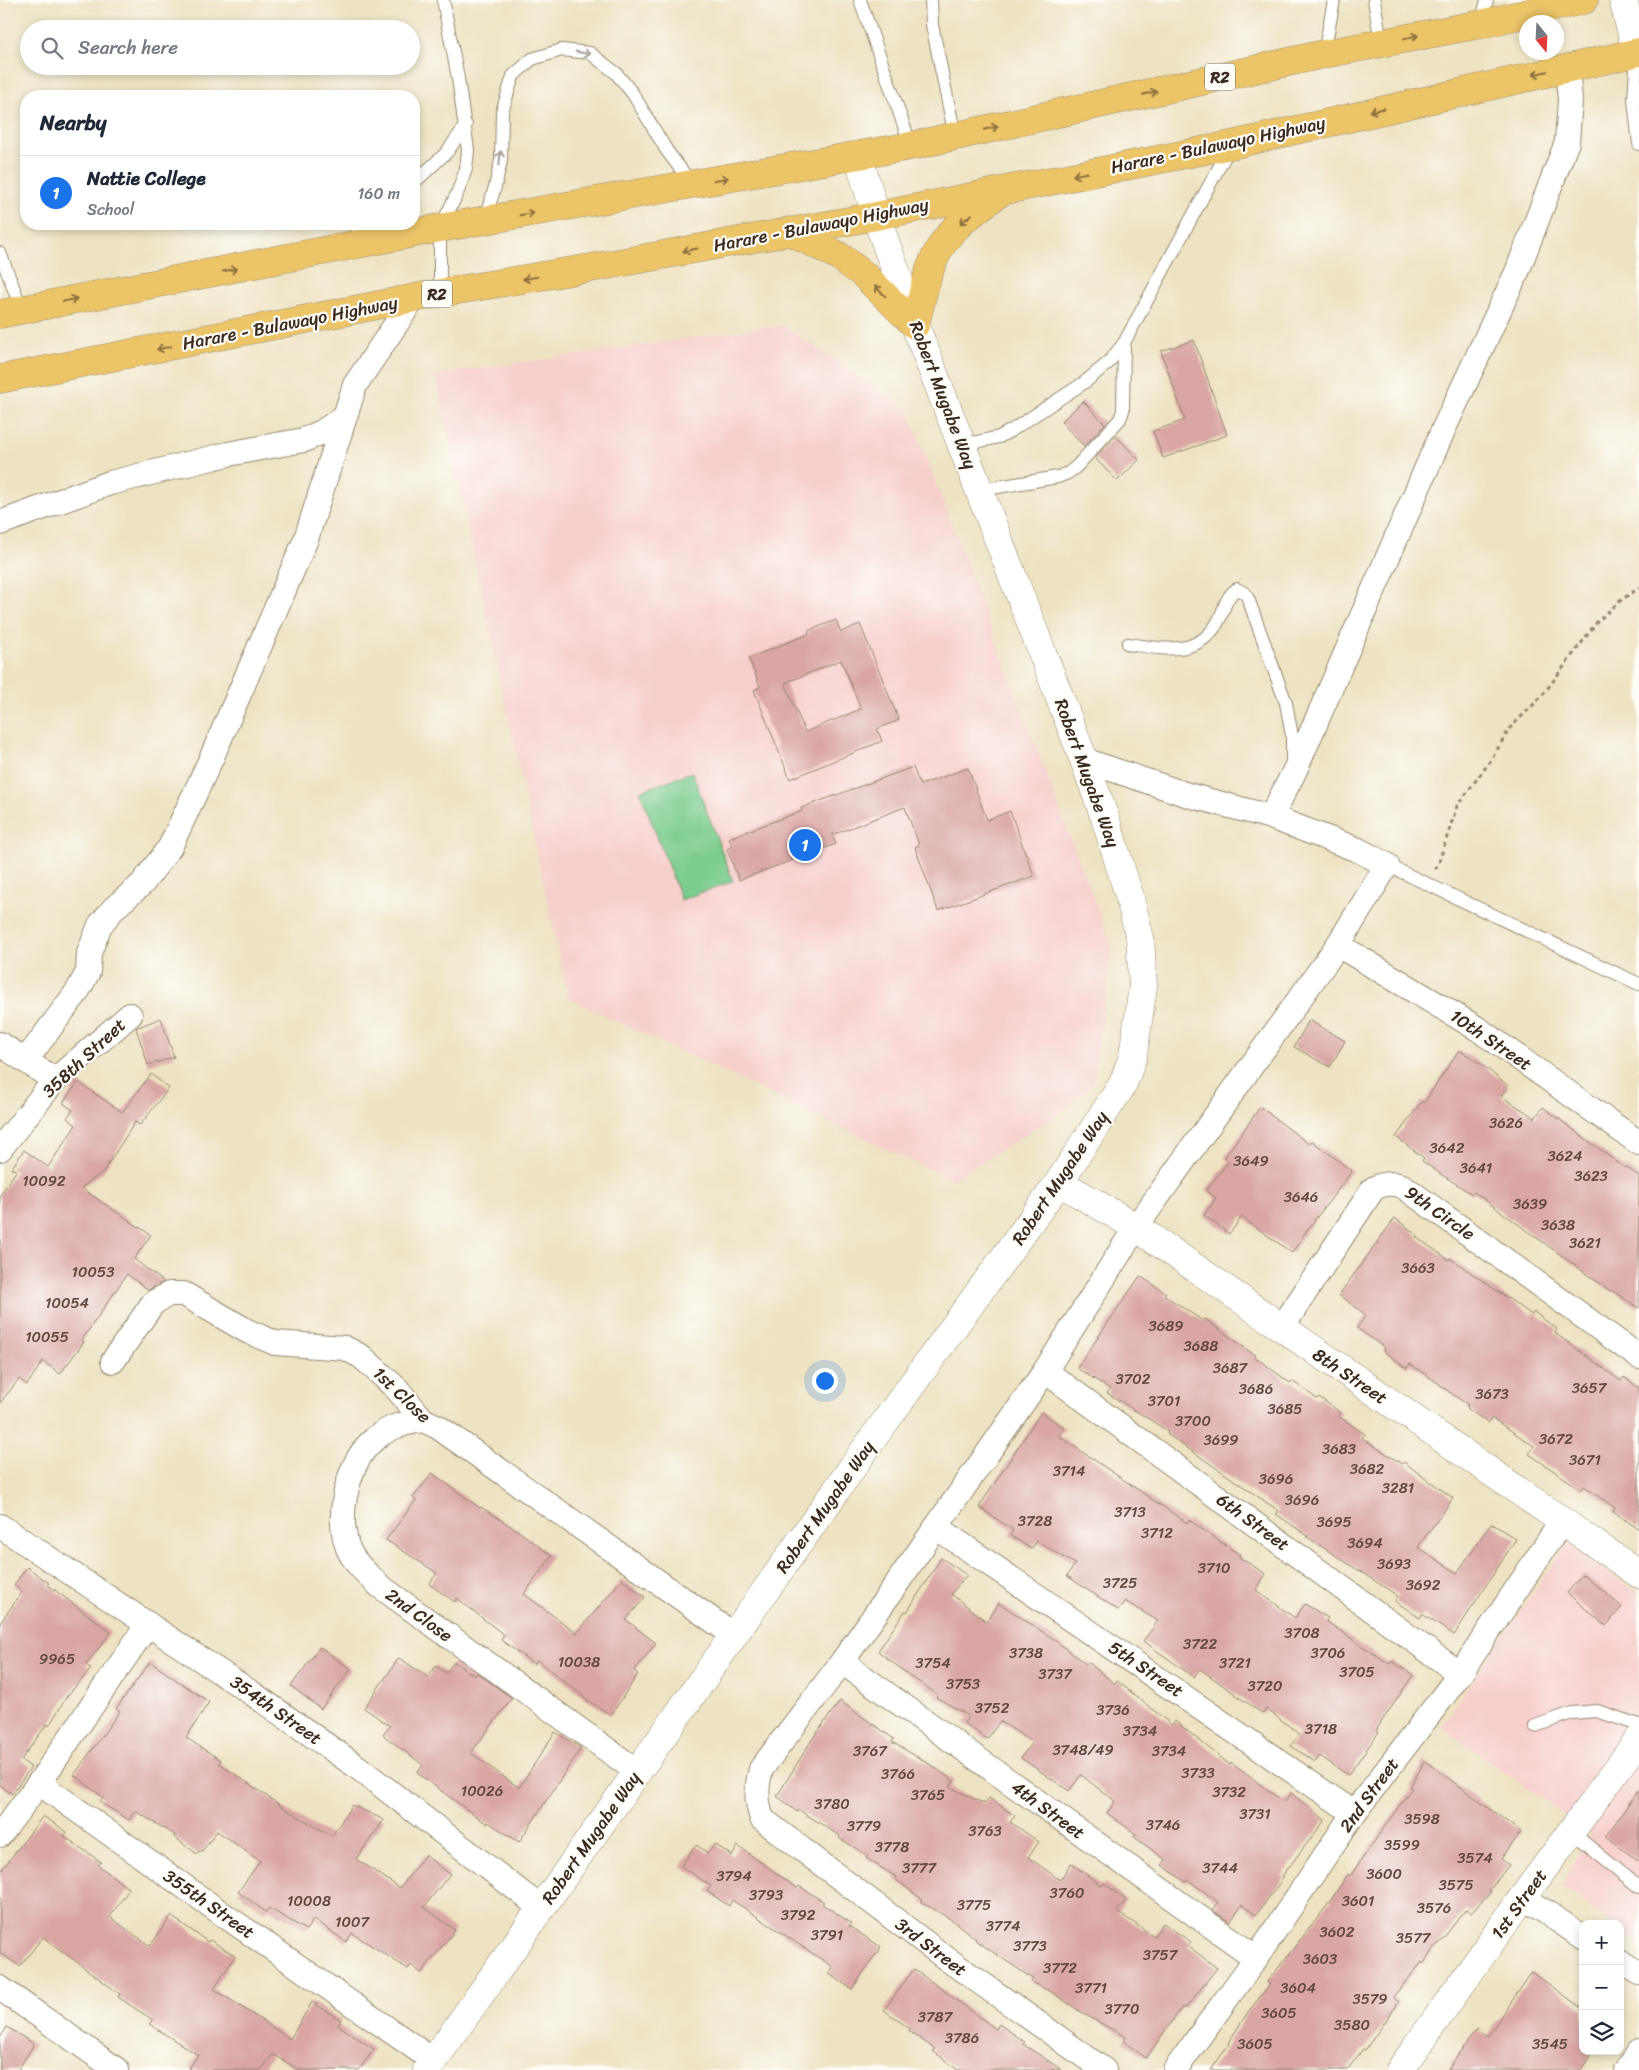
<!DOCTYPE html>
<meta charset="utf-8">
<style>
:root{--surface:#fff;--page:#f2f2f3;--text:#1f2937;--muted:#747a83;--line:#e0e1e3;--accent:#1a73e8}
body{margin:0;font-family:Sriracha,sans-serif;background:var(--page);color:var(--text)}
.controls{position:absolute;right:15px;bottom:15px;display:grid;overflow:hidden;border-radius:10px;box-shadow:0 2px 8px #0003}
.controls button{width:45px;height:45px;display:grid;place-items:center;padding:0;border:0;border-bottom:1px solid var(--line);background:var(--surface);color:var(--text);font:25px sans-serif}
.compass{position:absolute;left:1519px;top:15px;width:45px;height:45px;border-radius:50%;background:var(--surface);box-shadow:0 2px 8px #0003;rotate:162deg}
.you{position:absolute;left:824px;top:1380px;width:18px;height:18px;margin:-12px;border:4px solid #fff;border-radius:50%;background:#1a73e8;box-shadow:0 0 0 8px #1a73e833}
.badge{display:grid;place-items:center;width:32px;height:32px;border-radius:50%;background:var(--accent);color:#fff;font-size:16px;font-weight:700}
.pin{position:absolute;translate:-50% -50%;border:2px solid #fff;box-shadow:0 1px 5px #0006}
.list{margin:0;padding:0;list-style:none}
h2{display:flex;justify-content:space-between;align-items:center;height:65px;margin:0;padding:0 20px;font-size:21px}
h2 small{font-size:16px;font-weight:400;color:var(--muted)}
.list li{display:grid;grid-template-columns:32px 1fr auto;gap:15px;align-items:center;box-sizing:border-box;height:75px;padding:0 20px;border-top:1px solid var(--line)}
.list b{display:block;font-size:19px;white-space:nowrap}
.list p{margin:0;font-size:16px;white-space:nowrap;color:var(--muted)}
.list em{font-size:16px;font-style:normal;color:var(--muted)}
.icon{flex:none;width:28px;height:28px;fill:none;stroke:currentColor;stroke-width:2;stroke-linecap:round;stroke-linejoin:round}
.map{position:relative;flex:none;width:1639px;height:2070px;overflow:hidden}
.search{position:absolute;background:var(--surface);box-shadow:0 2px 8px #0003;left:20px;top:20px;width:400px;height:55px;display:flex;align-items:center;gap:12px;box-sizing:border-box;padding:0 18px;border-radius:28px;color:var(--muted);font-size:19px}
.panel{position:absolute;background:var(--surface);box-shadow:0 2px 8px #0003;left:20px;top:90px;width:400px;height:140px;border-radius:20px}
.map>svg:first-child{display:block}
</style>
<div class="map">
<svg width="1639" height="2070" viewBox="0 0 1639 2070">
<rect width="100%" height="100%" fill="#fdfcf7"/>
<filter id="ink" filterUnits="userSpaceOnUse"><feTurbulence type="fractalNoise" baseFrequency=".02" numOctaves="2"/><feDisplacementMap in="SourceGraphic" scale="10" xChannelSelector="R" yChannelSelector="G"/><feConvolveMatrix kernelMatrix="1 2 1 2 8 2 1 2 1" color-interpolation-filters="sRGB"/></filter>
<filter id="wash" filterUnits="userSpaceOnUse"><feTurbulence type="fractalNoise" baseFrequency=".0096" numOctaves="4" result="noise"/><feDisplacementMap in="SourceGraphic" scale="20" xChannelSelector="R" yChannelSelector="G"/><feGaussianBlur stdDeviation="1.12" result="paint"/><feColorMatrix in="noise" values="0 0 0 0 0 0 0 0 0 0 0 0 0 0 0 0 0 1.4 0 .05"/><feComposite in="paint" operator="in"/></filter>
<g filter="url(#wash)">
<rect width="100%" height="100%" fill="#ede2c1"/>
<g fill="#f7d0ce">
<path d="M782,325l126,85 204,537 -19,137 -30,27 -111,69 -384,-182 -133,-623z"/>
<path d="M1567,1543l72,51v349l-19,-14v-5h-7l-52,-38 30,-53 -150,-106z"/>
</g>
<path fill="#7bcc8e" stroke="#5b7b56" d="M692,772l41,109 -52,19 -41,-109z"/>
<g id="blocks">
<g fill="#d9a6a4" fill-rule="evenodd">
<path d="M1194,340l33,95 -64,23 -10,-27 32,-11 -24,-69z"/>
<path d="M1083,401l22,23 -21,22 -23,-24z"/>
<path d="M1116,436l23,24 -22,21 -22,-23z"/>
<path d="M836,620l5,12 19,-8 39,96 -22,9 5,12 -92,38 -36,-89 6,-3 -11,-29 60,-24 -1,-3zM841,660l20,49 -56,23 -20,-49z"/>
<path d="M913,767l7,18 48,-17 19,52 23,-9 24,65 -96,35 -23,-64 4,-2 -14,-38 -73,28 4,9 -97,36 -12,-31 5,-3 -3,-8 73,-27 -1,-3z"/>
<path d="M161,1018l13,39 -26,8 -12,-37z"/>
<path d="M1309,1020l36,21 -15,26 -36,-20z"/>
<path d="M1459,1050l21,13 28,23 -7,10 34,22 8,-11 82,61 1,-1 13,9v132l-28,-18 -1,1 -136,-99 -2,2 -30,-19 -20,-14 2,-3 -28,-21 26,-36 2,2z"/>
<path d="M151,1074l18,14 -29,37 -5,-3 -32,50 -22,16 70,47 -17,24 30,23 -16,8 -21,-16 -45,66 2,2 -24,32 -17,-13 -16,24 -8,-6 -19,24v-208l17,-25 -6,-1 13,-19 24,17 28,-42 -9,-7 6,-8 -10,-7 15,-21 44,30z"/>
<path d="M1260,1107l49,37 3,-3 40,30 -47,62 -13,20 -50,-36 -13,17 -25,-19 12,-17 -10,-8 23,-29 -5,-3z"/>
<path d="M1395,1218l22,17 -1,2 33,23 1,-2 20,14 62,43 2,-3 23,17 -2,4 66,48 3,-4 15,11v141l-26,-17 2,-4 -31,-22 -2,4 -53,-36 5,-8 -42,-28 -4,5 -21,-15 1,-3 -27,-19v-1l-31,-21 -3,4 -24,-17 2,-3 -28,-20 9,-13 -27,-20z"/>
<path d="M1140,1276l26,17 -2,2 39,26 2,-2 51,37 -1,1 35,26 2,-2 25,18 2,-2 22,16 -3,3 27,18 -3,4 40,26 2,-2 27,21v-1l22,16 -35,49 39,26 34,-50 25,16 -62,96 -32,-21 -2,4 -25,-17 3,-5 -91,-59 1,-1 -32,-22 3,-3 -112,-77 1,-3 -61,-38 3,-4 -33,-21z"/>
<path d="M1041,1412l24,16 -6,8 128,87 2,-3 20,14 31,21 -1,2 27,17 -10,16 39,28 10,-14 23,14 -2,3 33,23 31,20 2,-3 21,14 -37,55 3,2 -31,43 -28,-19 -5,6 -24,-16 9,-12 -34,-25 -3,5 -63,-45 -6,8 -51,-36 15,-20 -33,-20 -7,9 -51,-34 8,-12 -38,-23 -6,8 -21,-14 3,-5 -34,-23z"/>
<path d="M432,1473l48,35 1,-1 36,23 35,26 -28,38 53,39 45,-54 23,18 -19,23 30,23 -22,28 4,3 -27,41 -29,-18 1,-1 -46,-36 -3,4 -33,-24 3,-5 -47,-37 -2,4 -26,-18 8,-11 -51,-33 30,-40 -3,-2z"/>
<path d="M941,1558l26,17 -16,19 36,28 12,-19 53,35 35,27 2,-2 26,21 2,-3 55,44 3,-4 55,44 1,-2 53,39 7,-9 34,27 -43,56 2,1 -28,38 -14,-10 -12,17 -18,-12 6,-8 -30,-22 -2,2 -24,-17 4,-5 -32,-23 2,-3 -29,-21 8,-12 -34,-26 -12,16 -48,-33 11,-16 -32,-21 -13,18 -23,-16 5,-7 -33,-19 2,-2 -28,-19 -32,-25 27,-40 2,1z"/>
<path d="M27,1567l22,16 -1,2 63,47 -25,33 5,4 -24,27 -18,30 -2,-2 -26,36 10,7 -19,27 -12,-9v-162l22,-31 -8,-7z"/>
<path d="M1583,1574l39,33 -16,19 -39,-33z"/>
<path d="M320,1647l31,22 -30,40 -30,-23z"/>
<path d="M399,1658l29,19 8,-11 10,7 8,-11 21,14 2,-3 35,25 -41,55 48,35 36,-56 26,16 -62,94 -31,-20 -1,2 -70,-51 6,-8 -40,-30 7,-9 -26,-18z"/>
<path d="M150,1662l59,40 -23,36 35,22 -2,3 68,47 45,26 20,-31 32,15 -28,39 44,29 25,-33 25,19 -26,33 31,23 -34,43 -10,-8 -3,4 -56,-36 -6,9 -32,-23 -8,11 -37,-22 -3,4 -28,-20 22,-31 -43,-30 -15,20h-3l-2,3 -23,-17 1,-2 -40,-24 -6,9 -29,-18 3,-5 -29,-22 46,-64 -4,-2z"/>
<path d="M840,1701l54,38 -2,3 39,23 23,16 -4,6 35,17 4,-6 26,18 -5,6 29,20 -11,15 32,23 11,-17 31,23 2,-3 22,17 -9,12 37,24 9,-13 28,19 -3,4 29,22 -32,41 -3,-2 -36,51 -23,-17 3,-4 -44,-24 -30,-21 -21,-10 2,-3 -58,-39 1,-1 -24,-19 -31,-18 1,-3 -27,-20 1,-2 -30,-19 2,-2 -29,-18 1,-2 -41,-26 -2,2 -20,-16 36,-58z"/>
<path d="M1425,1761l96,71 -20,27 8,6 -20,25 2,2 -20,21 -5,-4 -43,55 -1,-2 -29,35 6,5 -34,48 -2,-1 -16,21h-136l18,-26 -1,-1 20,-31 22,-28 -3,-2 60,-76 21,-32 2,2 49,-70 13,-18 -2,-1z"/>
<path d="M1639,1790v71l-34,-24z"/>
<path d="M43,1816l24,16 -3,4 37,26 -3,3 31,24 -19,28 40,29 21,-30 37,26 2,-2 25,16 -21,33 76,50 22,-37 29,18 -3,5 36,24 -15,21h-60l-26,-16 -12,16h-73l10,-15 -49,-31 4,-4 -35,-23 2,-3 -77,-57 -23,29 -20,-13v-81z"/>
<path d="M715,1844l17,12 6,-10 59,42 2,-2 25,16 -2,2 29,19 -2,3 32,21 -29,42 -23,-15 4,-7 -101,-67 -3,6 -22,-15 4,-5 -30,-20 15,-21 12,8z"/>
<path d="M914,1969l82,60 3,-5 26,18 -2,2 39,26h-104l-25,-19 2,-2 -26,-18 1,-2 -26,-19z"/>
<path d="M1532,1972l51,37v42h10l-12,19h-133l28,-41 11,8z"/>
<path d="M7,2027l27,17 -16,26h-18v-32z"/>
</g>
</g>
</g>
<g filter="url(#ink)">
<use href="#blocks" fill-opacity="0" stroke="#948670" stroke-width="1"/>
<g fill="none" stroke-linecap="round" stroke-linejoin="round">
<g stroke="#948670" stroke-width="14">
<g id="service">
<path d="M860,0l51,146"/>
<path d="M931,0l1,25 23,111"/>
<path d="M1374,0l7,43"/>
<path d="M1481,24l6,-24"/>
<path d="M1637,53l-3,47 5,44"/>
<path d="M1324,54l10,-54"/>
<path d="M414,183l33,-31 19,-27"/>
<path d="M484,222l11,-35 6,-26 1,-49 11,-36 19,-17 30,-9 28,3 26,20 17,21 34,57 25,33"/>
<path d="M350,240l19,-16"/>
<path d="M0,253l22,57"/>
<path d="M440,293v-65l17,-34 9,-25 2,-19 -10,-72 -15,-78"/>
<path d="M963,445l36,-8 13,-7 73,-48 23,-19 16,-20 106,-196"/>
<path d="M979,490l79,-13 10,-4 8,-6 44,-48 3,-8 1,-68"/>
<path d="M1128,644c36,5 73,14 92,-26 5,-11 6,-22 17,-29l9,5 3,7 37,102 6,33v27"/>
<path d="M1387,865l252,119"/>
<path d="M1535,1726l37,-13 25,-2 42,14"/>
<path d="M1571,1832l68,55"/>
</g>
</g>
<g stroke="#948670" stroke-width="26">
<g id="minor">
<path d="M0,523l110,-40 118,-29 76,-14 18,-8 22,-15"/>
<path d="M1084,760l104,35 83,22 87,33 29,15 -49,80 -202,282 -91,144 -203,291 -81,107c-5,19 -5,32 1,50l185,140 157,111"/>
<path d="M1271,817l24,-47 150,-344 72,-154 50,-130 3,-42 -3,-33"/>
<path d="M1338,945l140,84 161,114"/>
<path d="M0,1044l55,36"/>
<path d="M26,1060l51,-68 11,-20 1,-19 11,-28 14,-17 28,-24 28,-37 41,-88 95,-220 49,-154 58,-86"/>
<path d="M0,1149l55,-69 75,-65"/>
<path d="M1281,1329l92,-140c11,-6 20,-7 31,-2l235,170"/>
<path d="M113,1361l40,-58 16,-9h15l63,37 28,12 70,5 17,9 35,32 26,31 15,7 297,209"/>
<path d="M1045,1371l415,303"/>
<path d="M423,1420c-17,3 -32,6 -46,17 -28,21 -40,72 -31,105 4,18 22,33 35,45l257,185"/>
<path d="M0,1526l253,168 103,72 185,142"/>
<path d="M936,1527l418,286"/>
<path d="M842,1662l414,296"/>
<path d="M39,1783l109,-159"/>
<path d="M0,1835l39,-52 185,132 210,146"/>
<path d="M1523,1897l60,40"/>
<path d="M1620,1961l19,12"/>
<path d="M0,1988l117,82"/>
<path d="M1175,2070l81,-112 98,-145 106,-139 102,-153"/>
<path d="M1626,2070l13,-18"/>
</g>
</g>
<g stroke="#948670" stroke-width="29">
<g id="tertiary">
<path d="M1623,0l14,53"/>
<path d="M1059,1182l77,45 503,347"/>
<path d="M427,2070l444,-629 188,-259 64,-98 10,-28 10,-70 -3,-48 -11,-43 -24,-77 -21,-58 -169,-435 -39,-109 -18,-61"/>
<path d="M1400,2070l123,-173 116,-158"/>
</g>
</g>
<g stroke="#948670" stroke-width="29">
<g id="trunk">
<path d="M789,231l50,25 24,18 52,51"/>
<path d="M0,314l440,-86 471,-82 413,-92 157,-30 103,-24"/>
<path d="M915,325c8,-31 13,-65 34,-90 14,-17 34,-29 51,-43"/>
<path d="M0,379l440,-86 162,-27 274,-50 355,-71 408,-93"/>
</g>
</g>
<path stroke="#948670" stroke-width="3" stroke-dasharray="4 4" stroke-linecap="butt" d="M1435,869l3,-4 19,-59 34,-46 19,-32 32,-32 55,-74 23,-21 19,-13"/>
<use href="#service" stroke="#fff" stroke-width="12"/>
<use href="#minor" stroke="#fff" stroke-width="24"/>
<use href="#tertiary" stroke="#fff" stroke-width="28"/>
<use href="#trunk" stroke="#edc569" stroke-width="28"/>
</g>
<defs><path id="oneway-shaft" d="M-6 0H5M1.5-3L5.5 0L1.5 3" fill="none" stroke-width="1.6" stroke-linecap="round" stroke-linejoin="round" transform="scale(1.25)"/></defs>
<g stroke="#8b7040">
<use href="#oneway-shaft" transform="translate(1411 37) rotate(-11)"/>
<use href="#oneway-shaft" transform="translate(1540 73) rotate(167)"/>
<use href="#oneway-shaft" transform="translate(1150 93) rotate(-13)"/>
<use href="#oneway-shaft" transform="translate(1377 110) rotate(167)"/>
<use href="#oneway-shaft" transform="translate(991 128) rotate(-13)"/>
<use href="#oneway-shaft" transform="translate(1080 174) rotate(169)"/>
<use href="#oneway-shaft" transform="translate(721 179) rotate(-10)"/>
<use href="#oneway-shaft" transform="translate(527 214) rotate(-10)"/>
<use href="#oneway-shaft" transform="translate(966 219) rotate(142)"/>
<use href="#oneway-shaft" transform="translate(690 250) rotate(169)"/>
<use href="#oneway-shaft" transform="translate(230 270) rotate(-11)"/>
<use href="#oneway-shaft" transform="translate(530 278) rotate(171)"/>
<use href="#oneway-shaft" transform="translate(880 291) rotate(-136)"/>
<use href="#oneway-shaft" transform="translate(70 300) rotate(-11)"/>
<use href="#oneway-shaft" transform="translate(164 348) rotate(169)"/>
</g>
<g stroke="#a79f9a">
<use href="#oneway-shaft" transform="translate(583 53) rotate(11)"/>
<use href="#oneway-shaft" transform="translate(500 158) rotate(-84)"/>
</g>
</g>
<g text-anchor="middle" dominant-baseline="central" stroke-width="4.5" stroke-linejoin="round" paint-order="stroke">
<g font-size="15" fill="#624940">
<text x="1506" y="1123">3626</text>
<text x="1447" y="1148">3642</text>
<text x="1565" y="1156">3624</text>
<text x="1251" y="1161">3649</text>
<text x="1476" y="1168">3641</text>
<text x="1591" y="1176">3623</text>
<text x="44" y="1181">10092</text>
<text x="1301" y="1197">3646</text>
<text x="1530" y="1204">3639</text>
<text x="1558" y="1225">3638</text>
<text x="1585" y="1243">3621</text>
<text x="1418" y="1268">3663</text>
<text x="93" y="1272">10053</text>
<text x="67" y="1303">10054</text>
<text x="1166" y="1326">3689</text>
<text x="47" y="1337">10055</text>
<text x="1201" y="1346">3688</text>
<text x="1230" y="1368">3687</text>
<text x="1133" y="1379">3702</text>
<text x="1589" y="1388">3657</text>
<text x="1256" y="1389">3686</text>
<text x="1492" y="1394">3673</text>
<text x="1164" y="1401">3701</text>
<text x="1285" y="1409">3685</text>
<text x="1193" y="1421">3700</text>
<text x="1556" y="1439">3672</text>
<text x="1221" y="1440">3699</text>
<text x="1339" y="1449">3683</text>
<text x="1585" y="1460">3671</text>
<text x="1367" y="1469">3682</text>
<text x="1069" y="1471">3714</text>
<text x="1276" y="1479">3696</text>
<text x="1398" y="1488">3281</text>
<text x="1302" y="1500">3696</text>
<text x="1130" y="1512">3713</text>
<text x="1035" y="1521">3728</text>
<text x="1334" y="1522">3695</text>
<text x="1157" y="1533">3712</text>
<text x="1365" y="1543">3694</text>
<text x="1394" y="1564">3693</text>
<text x="1214" y="1568">3710</text>
<text x="1120" y="1583">3725</text>
<text x="1423" y="1585">3692</text>
<text x="1302" y="1633">3708</text>
<text x="1200" y="1644">3722</text>
<text x="1026" y="1653">3738</text>
<text x="1328" y="1653">3706</text>
<text x="57" y="1659">9965</text>
<text x="579" y="1662">10038</text>
<text x="933" y="1663">3754</text>
<text x="1235" y="1663">3721</text>
<text x="1357" y="1672">3705</text>
<text x="1055" y="1674">3737</text>
<text x="963" y="1684">3753</text>
<text x="1265" y="1686">3720</text>
<text x="992" y="1708">3752</text>
<text x="1113" y="1710">3736</text>
<text x="1321" y="1729">3718</text>
<text x="1140" y="1731">3734</text>
<text x="1083" y="1750">3748/49</text>
<text x="870" y="1751">3767</text>
<text x="1169" y="1751">3734</text>
<text x="1198" y="1773">3733</text>
<text x="898" y="1774">3766</text>
<text x="482" y="1791">10026</text>
<text x="1229" y="1792">3732</text>
<text x="928" y="1795">3765</text>
<text x="832" y="1804">3780</text>
<text x="1255" y="1814">3731</text>
<text x="1422" y="1819">3598</text>
<text x="1163" y="1825">3746</text>
<text x="864" y="1826">3779</text>
<text x="985" y="1831">3763</text>
<text x="1402" y="1845">3599</text>
<text x="892" y="1847">3778</text>
<text x="1475" y="1858">3574</text>
<text x="919" y="1868">3777</text>
<text x="1220" y="1868">3744</text>
<text x="1384" y="1874">3600</text>
<text x="734" y="1876">3794</text>
<text x="1456" y="1885">3575</text>
<text x="1067" y="1893">3760</text>
<text x="766" y="1895">3793</text>
<text x="309" y="1901">10008</text>
<text x="1358" y="1901">3601</text>
<text x="974" y="1905">3775</text>
<text x="1434" y="1908">3576</text>
<text x="798" y="1915">3792</text>
<text x="352" y="1922">1007</text>
<text x="1003" y="1926">3774</text>
<text x="1337" y="1932">3602</text>
<text x="827" y="1935">3791</text>
<text x="1413" y="1938">3577</text>
<text x="1030" y="1946">3773</text>
<text x="1160" y="1955">3757</text>
<text x="1320" y="1959">3603</text>
<text x="1060" y="1968">3772</text>
<text x="1091" y="1988">3771</text>
<text x="1298" y="1988">3604</text>
<text x="1370" y="1999">3579</text>
<text x="1122" y="2009">3770</text>
<text x="1279" y="2013">3605</text>
<text x="935" y="2017">3787</text>
<text x="1352" y="2025">3580</text>
<text x="962" y="2038">3786</text>
<text x="1255" y="2044">3605</text>
<text x="1550" y="2044">3545</text>
</g>
<g fill="#fdfcf7" stroke="#75695f" stroke-width="1">
<rect x="1205" y="63.5" width="30" height="27" rx="4"/>
<rect x="422" y="280.5" width="30" height="27" rx="4"/>
</g>
<g font-size="16" font-weight="bold" fill="#3b2a1e">
<text x="1220" y="77">R2</text>
<text x="437" y="294">R2</text>
</g>
<g font-size="18" fill="#3b2a1e" stroke="#fdfcf7">
<text transform="translate(1218 145) rotate(-12)">Harare - Bulawayo Highway</text>
<text transform="translate(821 225) rotate(-11)">Harare - Bulawayo Highway</text>
<text transform="translate(290 323) rotate(-11)">Harare - Bulawayo Highway</text>
<text transform="translate(943 395) rotate(69)">Robert Mugabe Way</text>
<text transform="translate(1087 773) rotate(70)">Robert Mugabe Way</text>
<text transform="translate(1491 1040) rotate(34)">10th Street</text>
<text transform="translate(84 1058) rotate(-43)">358th Street</text>
<text transform="translate(1060 1178) rotate(-56)">Robert Mugabe Way</text>
<text transform="translate(1440 1213) rotate(35)">9th Circle</text>
<text transform="translate(1350 1376) rotate(34)">8th Street</text>
<text transform="translate(402 1395) rotate(44)">1st Close</text>
<text transform="translate(825 1507) rotate(-55)">Robert Mugabe Way</text>
<text transform="translate(1253 1522) rotate(36)">6th Street</text>
<text transform="translate(419 1615) rotate(36)">2nd Close</text>
<text transform="translate(1146 1669) rotate(34)">5th Street</text>
<text transform="translate(276 1710) rotate(35)">354th Street</text>
<text transform="translate(1369 1795) rotate(-54)">2nd Street</text>
<text transform="translate(1048 1810) rotate(36)">4th Street</text>
<text transform="translate(591 1838) rotate(-55)">Robert Mugabe Way</text>
<text transform="translate(209 1904) rotate(35)">355th Street</text>
<text transform="translate(1519 1904) rotate(-54)">1st Street</text>
<text transform="translate(931 1947) rotate(37)">3rd Street</text>
</g>
</g>
</svg>
<div class="controls">
<button>+</button>
<button>−</button>
<button><svg class="icon" aria-label="layers" viewBox="0 0 24 24"><path d="M12 4l9 5-9 5-9-5zM3 14l9 5 9-5"/></svg></button>
</div>
<svg class="compass" viewBox="-18 -18 36 36"><path d="M0-13l5 13h-10z" fill="#e53935"/><path d="M0 13l5-13h-10z" fill="#747a83"/></svg>
<div class="you"></div>
<div class="pin badge" style="left:805px;top:845px">1</div>
<div class="search"><svg class="icon" aria-label="search" viewBox="0 0 24 24"><circle cx="10" cy="10" r="6"/><path d="M15 15l6 6"/></svg>Search here</div>
<section class="panel">
<h2>Nearby<small></small></h2>
<ul class="list">
<li><span class="badge">1</span><div><b>Nattie College</b><p>School</p></div><em>160 m</em></li>
</ul>
</section>
</div>
